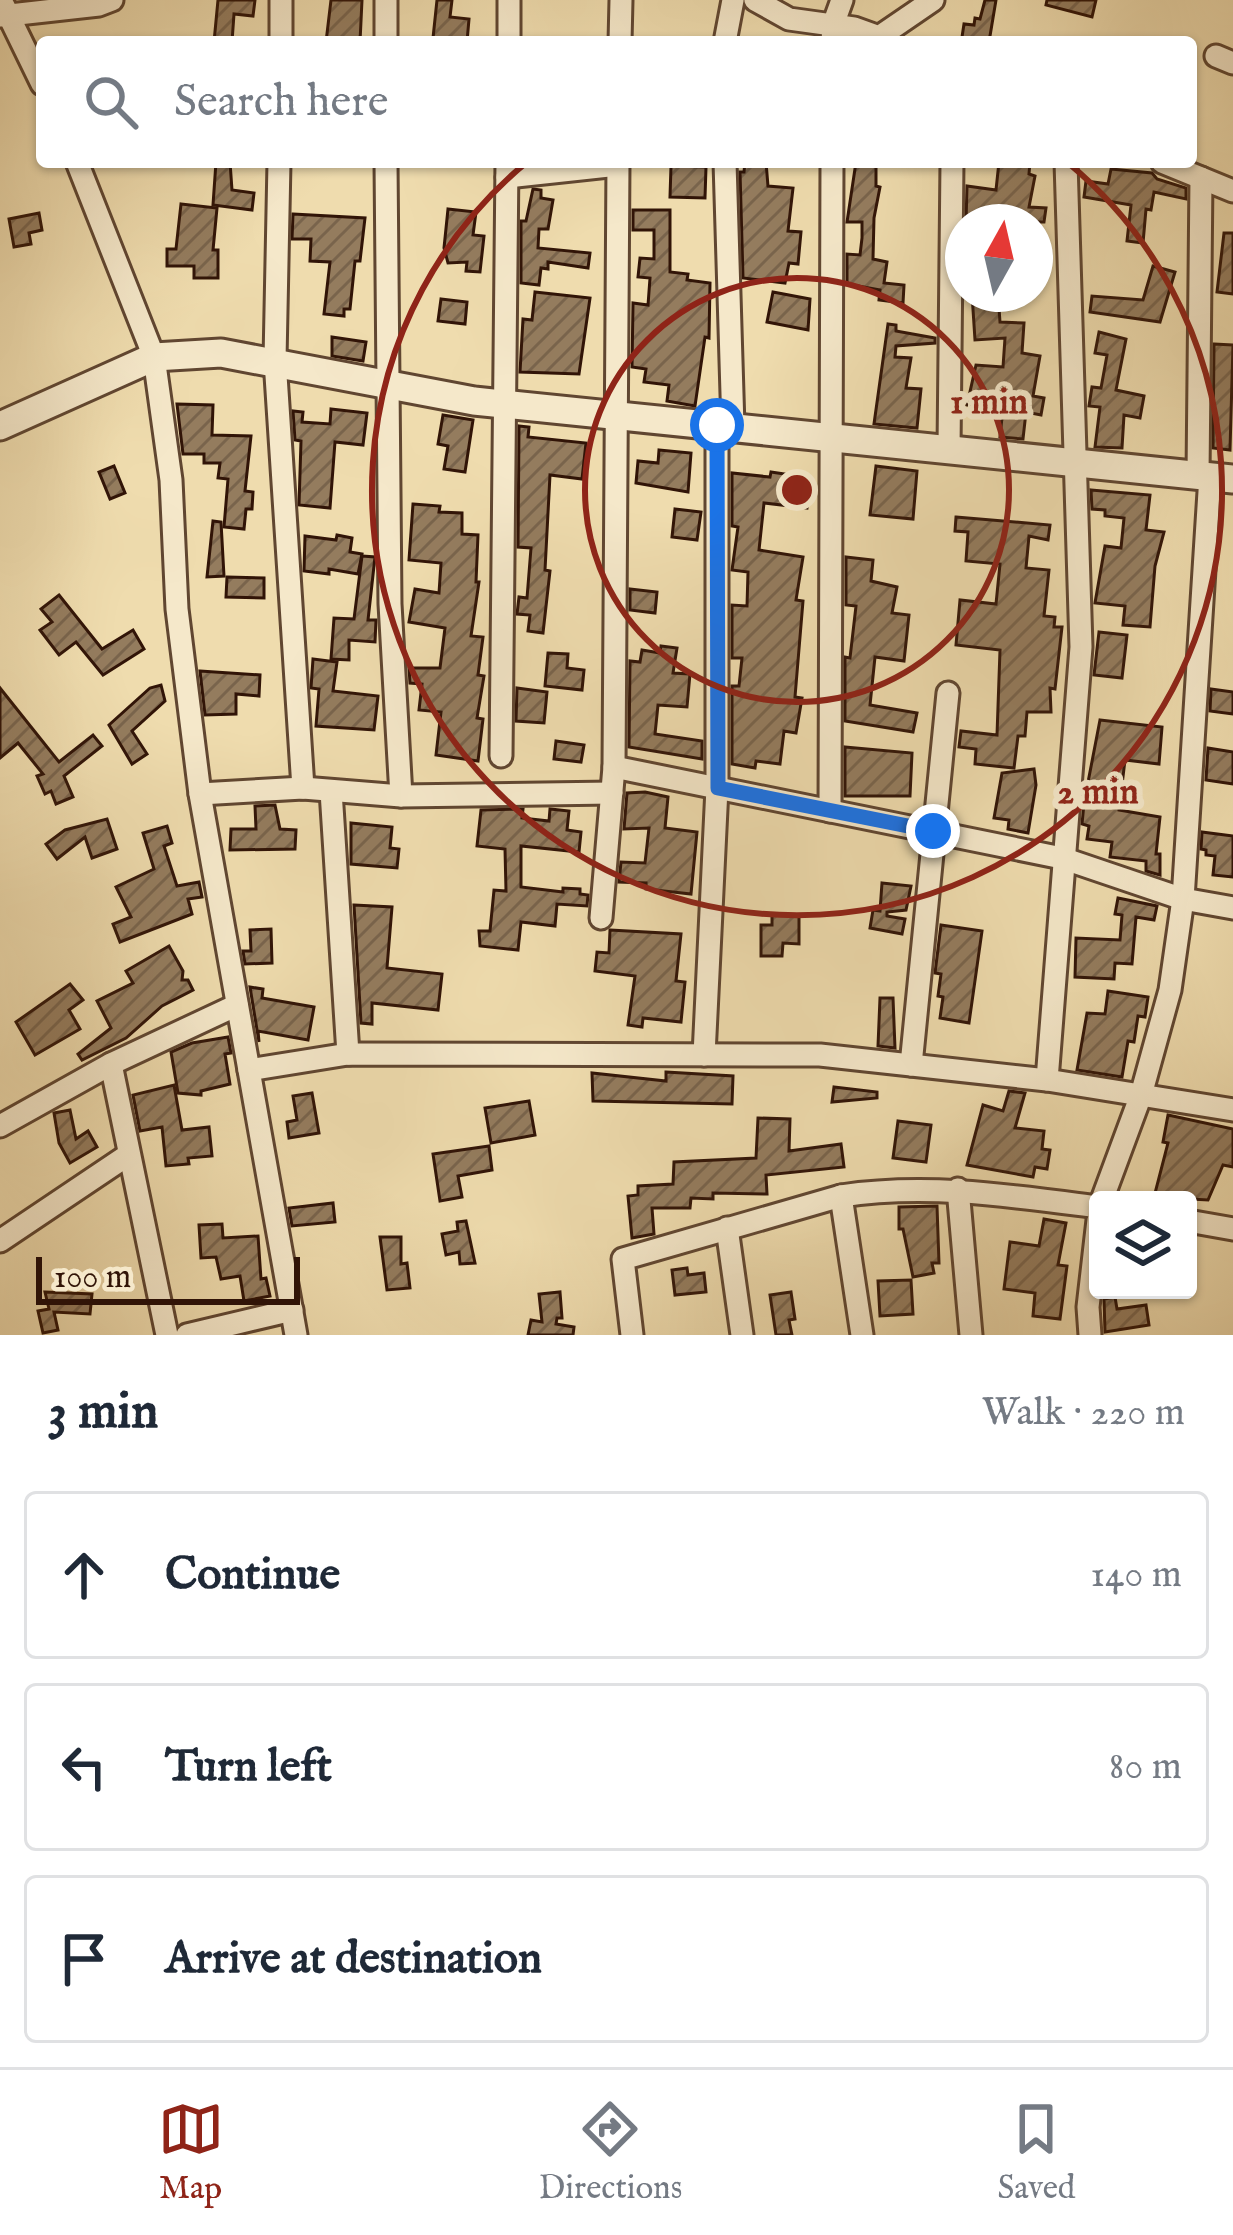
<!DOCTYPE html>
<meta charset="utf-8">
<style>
:root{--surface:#fff;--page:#f6f6f7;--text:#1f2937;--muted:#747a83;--line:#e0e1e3;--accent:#8f2418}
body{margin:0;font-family:"IM FELL English",serif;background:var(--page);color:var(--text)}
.controls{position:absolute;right:36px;bottom:36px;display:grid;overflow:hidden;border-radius:12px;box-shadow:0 3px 9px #0004}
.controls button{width:108px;height:108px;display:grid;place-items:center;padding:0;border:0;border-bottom:3px solid var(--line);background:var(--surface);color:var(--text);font:60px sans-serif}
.compass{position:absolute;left:945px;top:204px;width:108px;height:108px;border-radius:50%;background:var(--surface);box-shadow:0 3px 9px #0004;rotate:8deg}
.scale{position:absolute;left:36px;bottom:30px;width:264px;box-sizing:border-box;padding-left:12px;border:6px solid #311407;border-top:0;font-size:33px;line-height:42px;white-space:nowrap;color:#311407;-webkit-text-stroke:9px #f5e8ca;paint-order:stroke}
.stop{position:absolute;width:36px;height:36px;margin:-27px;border:9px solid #1a73e8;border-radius:50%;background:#fff}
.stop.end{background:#1a73e8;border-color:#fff;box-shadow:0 3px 12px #0008}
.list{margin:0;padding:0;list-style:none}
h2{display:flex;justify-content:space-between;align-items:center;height:156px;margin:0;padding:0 48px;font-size:51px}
h2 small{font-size:39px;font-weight:400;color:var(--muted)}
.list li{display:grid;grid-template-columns:78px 1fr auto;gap:36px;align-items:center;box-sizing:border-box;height:168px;margin:0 24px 24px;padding:0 24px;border:3px solid var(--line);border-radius:12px}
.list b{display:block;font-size:45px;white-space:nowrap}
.list em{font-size:39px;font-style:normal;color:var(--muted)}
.icon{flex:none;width:66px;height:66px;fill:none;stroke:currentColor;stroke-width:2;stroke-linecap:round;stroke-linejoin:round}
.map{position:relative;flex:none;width:1233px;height:1335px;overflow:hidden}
.search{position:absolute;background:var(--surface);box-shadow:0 3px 9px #0004;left:36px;right:36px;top:36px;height:132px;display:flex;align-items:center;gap:30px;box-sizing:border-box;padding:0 42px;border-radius:12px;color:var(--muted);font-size:45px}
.sheet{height:732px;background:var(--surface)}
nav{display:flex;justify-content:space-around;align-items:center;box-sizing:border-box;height:168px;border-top:3px solid var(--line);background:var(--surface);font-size:33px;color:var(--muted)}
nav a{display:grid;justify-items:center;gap:6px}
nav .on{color:var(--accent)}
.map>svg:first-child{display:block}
</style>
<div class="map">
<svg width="1233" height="1335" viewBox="0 0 1233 1335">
<defs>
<pattern id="building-hatch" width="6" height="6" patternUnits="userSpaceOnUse" patternTransform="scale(3)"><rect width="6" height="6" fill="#947c5e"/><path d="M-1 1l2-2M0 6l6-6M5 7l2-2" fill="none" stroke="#79644c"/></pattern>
</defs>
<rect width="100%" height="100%" fill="#efdcae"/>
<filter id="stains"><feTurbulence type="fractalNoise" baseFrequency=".00167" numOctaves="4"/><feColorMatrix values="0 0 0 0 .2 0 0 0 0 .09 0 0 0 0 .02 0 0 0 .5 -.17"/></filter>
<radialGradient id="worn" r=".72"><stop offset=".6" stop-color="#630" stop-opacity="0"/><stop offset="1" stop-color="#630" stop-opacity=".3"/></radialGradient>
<g fill="url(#building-hatch)" stroke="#311407" stroke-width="3">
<path d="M218,0h37l-2,16 -19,-2 -2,28h-18z"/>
<path d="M331,0h31l-2,42h-34z"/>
<path d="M437,0h15l-2,17 19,2 -2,23 -34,-4z"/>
<path d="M985,0h11l-7,42h-18v-3l-9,-2 2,-13 10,1 1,-7 5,1z"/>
<path d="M1047,0h49l-4,17 -46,-12z"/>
<path d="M216,162h14l2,28 22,3 -2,17 -39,-5z"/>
<path d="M745,162h21l2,24 25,2 -5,43 13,1 -3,32 -9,-1 -4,20 -42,-5 -3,-106h4z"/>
<path d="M856,162h20v24l4,1 -6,31 -1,41 14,3 -3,21 20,2 -1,18 -24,-3 1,-10 -33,-6v-30l13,1 2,-17v-16h-15z"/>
<path d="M999,162h31l-1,12 6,2 -6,31 17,1 -2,14h-78l1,-36 29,4z"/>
<path d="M671,166l35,1 -1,31 -35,-1z"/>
<path d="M1111,169l41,4 5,6 29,9v11l-32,-7 -3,18 -5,-1 -3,34 -16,-2 4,-36 -47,-8 2,-16 22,3z"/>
<path d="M533,189l8,1v8l12,2 -5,29h-9l-1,19 52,5 -2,15 -40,-6v7l-7,-1 -2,17 -18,-2v-62h5z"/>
<path d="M181,204l36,4 -4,42h5v28h-24v-12h-27v-17h9z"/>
<path d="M448,209l28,3 -3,23 11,1 -4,36 -14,-1 1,-9 -19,1 -4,-15z"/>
<path d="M633,210h37v62l18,2 -1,6 23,3 -1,55 -4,-1 -10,69 -28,-5 2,-16 -25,-3 2,-13 -14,-2 1,-64 15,2 2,-27 -12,-1 2,-19 14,1v-29h-21z"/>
<path d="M39,213l3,17 -13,3 2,11 -17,3 -5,-28z"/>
<path d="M293,214l72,4 -5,43h-5l-5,48h-6v7l-20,-2 6,-52 -20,-1 1,-22h-19z"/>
<path d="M1224,233h9v61l-16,-2z"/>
<path d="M1153,266l22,6 -15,50 -70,-10 2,-16 51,4z"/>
<path d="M535,292l55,6 -11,76 -59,-2 3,-53 9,1z"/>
<path d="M773,292l37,7 -2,31 -41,-8z"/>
<path d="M972,294h26l2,28 24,1 -2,30 18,3 -7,40 11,2 -3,17 -15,-3 -3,27 -23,-2 2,-20 -21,-2 1,-8 -15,-2 9,-40 27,2 2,-29 -30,2z"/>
<path d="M441,299l26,3 -2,22 -27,-3z"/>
<path d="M888,324l8,1v6l39,7v5l-39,3 -1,11 16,1 -5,30 15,1 -4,39 -43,-4z"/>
<path d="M1099,332l27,7 -10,51 28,6 -4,22 -16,-3 -2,33 -27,-1 5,-40 -11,-1 3,-19 9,1 6,-33 -12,-2z"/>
<path d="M332,337l34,5 -3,19 -31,-5z"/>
<path d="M1214,344l19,1 -3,105 -17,-2z"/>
<path d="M177,404l36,1 -1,30 39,1 -6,55 8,1 -1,17h-6l-2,20 -20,-2 4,-48 -10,-1 2,-15h-16v-9h-21z"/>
<path d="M331,409l36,4 -4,32 -28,-3 -5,66 -31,-3 2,-64 -6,-1 -2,-29 10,1 -1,10 28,2z"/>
<path d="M443,415l30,5 -8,52 -21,-3 4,-23 -10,-2z"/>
<path d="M519,426l10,1 -1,10 58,6 -4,36 -32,-4 -5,95 5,1 -7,62 -15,-2 2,-16 -13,-1 2,-17 8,1 4,-50 -13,-1z"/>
<path d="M659,450l32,3 -3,39 -52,-9 2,-22 20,2z"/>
<path d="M114,466l11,27 -15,6 -11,-27z"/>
<path d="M876,466l41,5 -4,48 -43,-4z"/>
<path d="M771,472l27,4 -2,16 13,2 -2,14 -43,-5 -5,47 44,7 -7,43 7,1 -8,96 7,1 -6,35 -12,-2 -4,33 -24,-3 -1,7 -23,-4v-78h7l3,-28h-10v-53l15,1 1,-34 -16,-2 6,-43 -6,-1v-53l38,4z"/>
<path d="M1091,490l59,5 -4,35 18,2 -9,34 -5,61 -27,-2 2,-19 -30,-3 10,-57 16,2 3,-30 -19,-2v-6l-13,-1z"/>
<path d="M413,504l27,2 -1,6 23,1v21l16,1 -2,47h3l-8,54 12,1 -5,38 6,1 -7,42 6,1 -5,42 -42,-6 5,-43 -22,-2 3,-26 -12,-1 -1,-15h31l5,-40 -36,-6 6,-33 24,4 2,-30 -32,-3z"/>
<path d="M675,509l26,3 -4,28 -25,-3z"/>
<path d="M956,517l94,8 -2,15 -19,-4 -3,32 23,2 -5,46 11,1 -1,10h8l-7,62 -5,-1 1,24h-24l-2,24h-7l-4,32 -39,-4 1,-15 -17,-2 2,-16 36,4 3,-85 -44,-5 4,-45 36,4 4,-40 -34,-3 2,-29 -13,-1z"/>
<path d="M213,521l8,1 3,54 -17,1z"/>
<path d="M337,535l15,3 -2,14 12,2 -4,20 -29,-5v5l-25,-3 1,-35 31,4z"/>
<path d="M362,556l13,1 -7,63h8l-1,22 -26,-2v20l-18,-1 3,-41 20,1z"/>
<path d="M846,557l27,3 -2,21 26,6 -5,26 17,2 -5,46 -29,-4 -5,48 47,8 -4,19 -68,-11v-64l5,1 6,-52 -10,-1z"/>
<path d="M227,577l37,1v20l-38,-1z"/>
<path d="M630,589l27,3 -2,21 -25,-3z"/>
<path d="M59,595l43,54 31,-19 11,19 -41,26 -27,-33 -17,13 -19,-25 12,-8 -11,-13z"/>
<path d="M1099,632l28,3 -5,43 -28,-3z"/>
<path d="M661,646l16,2 -4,25 17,1 -3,33 -29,-2 -3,29 47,7v18l-73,-12 1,-86 10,1 2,-12 18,3z"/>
<path d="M548,653l20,1 -1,14 17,2 -2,20 -37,-4z"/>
<path d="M313,659l24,3 -4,29 45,5 -4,34 -58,-4 3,-37 -8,-1z"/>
<path d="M200,671l60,4 -1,21 -23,-2v20l-31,1z"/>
<path d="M161,685l4,16 -33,30 15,23 -15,10 -23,-39 41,-37z"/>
<path d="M0,688l59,74 34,-27 9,11 -38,30 9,21 -17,7 -5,-13 -6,3 -8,-18 6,-2 -25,-31 -18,15z"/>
<path d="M517,688l30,4 -3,31 -28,-2z"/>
<path d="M1211,689l22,3v22l-23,-3z"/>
<path d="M1100,720l62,7 -3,37 -34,-4 -6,50 41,7 -4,37h4v21l-14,-4v-10l-36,-4 2,-15 -25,-3 2,-13 -7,-2 2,-21z"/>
<path d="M556,741l28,4 -3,17 -27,-3z"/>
<path d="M845,747l67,6 -2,43h-65z"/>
<path d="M1208,748l25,4v32l-27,-4z"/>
<path d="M1034,769l2,16 -8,48 -20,-4 1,-9 -15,-2 8,-45z"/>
<path d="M645,792l23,5 -3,31 32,4 -6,62 -45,-5v-6l-27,-1 2,-20 24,1 4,-35 -25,1 3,-36z"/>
<path d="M275,805l5,24 16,1 -1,19 -65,1 1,-21h25l-1,-23z"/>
<path d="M523,809l-1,9 27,3 1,-12 19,2 -2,19 14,2 -2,20 -58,-6v41l42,5v-4l17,1v5l8,1 -1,11 -30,-2 -2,22 -34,-4 -3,28 -38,-4 -1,-15h11l4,-41 12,1 -1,-42 -28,-3 4,-36z"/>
<path d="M107,819l10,30 -25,9 -7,-21 -28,22 -11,-15 19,-14z"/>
<path d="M351,823l41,4 -2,21 9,1 -2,19 -46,-4z"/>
<path d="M167,826l5,17 -8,3 13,40 22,-4 3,15 -14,2 4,15 -72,28 -7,-18 18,-7 -15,-30 38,-18 -11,-36z"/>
<path d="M1202,832l31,4v41l-20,-2 2,-19 -9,-1v-5l-5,-1z"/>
<path d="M882,883l29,3 -5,24 -19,2v4l18,3 -3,15 -32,-6 3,-18 7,1z"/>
<path d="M1118,898l39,8 -3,14 -18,-3 -4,47 -17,-1 -1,16 -39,-2 1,-39 44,2 2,-25 -7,-1z"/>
<path d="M354,905l38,2 -5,61 55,6 -4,36 -66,-7v21l-11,-1z"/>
<path d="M772,915h27v29l-16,-1 -1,13h-21v-31h11z"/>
<path d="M941,925l41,6 -13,92 -29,-5 3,-21 -5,-1 3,-22 -6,-1z"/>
<path d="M271,929l1,34 -27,1 -2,-13h8l-1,-21z"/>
<path d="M610,930l71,4 -5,47 9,1 -4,40 -38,-4 -1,9 -14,-2 7,-49 -40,-5 2,-19 12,1z"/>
<path d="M169,946l14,25 -1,9h6l5,10 -31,16 -36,32 -44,22 -4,-6 33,-26 -14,-27 36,-18 -7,-12z"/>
<path d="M70,984l13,16 -14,10 11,19 -45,26 -19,-33z"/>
<path d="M250,987l13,2 -1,9 52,9 -6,33 -50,-9 1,11z"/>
<path d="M1108,991l40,6 -3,20 -7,-1 -4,26 -6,-1 -6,36 -45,-7 10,-57 18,1z"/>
<path d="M880,998h13l2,50 -17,-2z"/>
<path d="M228,1037l3,16 -6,1 5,30 -29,7v4l-23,-2 -7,-41 21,-9z"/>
<path d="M666,1072l67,4 -1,28 -139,-3 -1,-28 74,8z"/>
<path d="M174,1085l8,45 27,-3 3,29 -24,2 1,6 -23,2 -4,-39 -22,4 -7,-36z"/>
<path d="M834,1087l43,5v6l-45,4z"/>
<path d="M1009,1091l16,2 -10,35 29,3 -2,18 8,1 -3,19 -12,-2 -2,10 -66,-12 16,-60 20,6z"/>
<path d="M312,1093l7,40 -30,5 -2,-16 10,-2 -4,-24z"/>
<path d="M529,1101l6,34 -44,8 -6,-35z"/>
<path d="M70,1110l6,29 12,-8 9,16 -27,16 -11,-20 -5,-30z"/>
<path d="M1168,1115l65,14v38l-10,-2 -15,35 -54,-3 14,-54 -5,-1z"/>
<path d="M758,1118l32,1 -1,32 52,-7 3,23 -78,8 1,19 -54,-1v6l-22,-1 -1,10h-38l2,26 -22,4 -4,-42 10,-1v-9l35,-2 1,-22 82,-4z"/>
<path d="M898,1121l33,4 -5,37 -33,-4z"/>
<path d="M489,1146l3,24 -34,6 4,21 -22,4 -7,-47z"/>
<path d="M333,1203l2,19 -43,4 -3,-18z"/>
<path d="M937,1206l2,57h-7l2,10 -21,4 -10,-48h-4v-22z"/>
<path d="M1044,1219l22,4 -8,42 9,1 -7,53 -27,-3 2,-23 -31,-4 6,-47 29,4z"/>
<path d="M466,1221l9,42 -15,1 -1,-12 -13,3 -4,-21 16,-3 -1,-9z"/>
<path d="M222,1224l1,14 35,-2 3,43 5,-1 4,18 -26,5 -4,-25 -19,3 -5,-22 -15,1 -2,-33z"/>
<path d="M380,1237h21v27l6,-1 3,25 -23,2z"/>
<path d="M687,1268l1,7 16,-2 2,19 -31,3 -3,-25z"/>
<path d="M911,1280l2,34 -33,2 -2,-35z"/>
<path d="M45,1292l47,2 -2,20 -36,-2 4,18 -15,3 -5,-22 11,-2z"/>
<path d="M560,1292l2,26h-5l-1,6 18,3 -1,8h-45l3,-15 11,2 -3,-28z"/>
<path d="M791,1292l4,27 -6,1 3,15h-16l-6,-40z"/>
<path d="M1115,1297l2,12 29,-4 3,20 -44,7 -1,-33z"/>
</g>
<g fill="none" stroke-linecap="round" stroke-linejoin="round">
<g stroke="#604631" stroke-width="27">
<g id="minor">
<path d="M755,0l34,19 65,9 25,9 54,-37"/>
<path d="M4,6l38,78"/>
<path d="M0,16l99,-11 13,-5"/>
<path d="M281,42v-42"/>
<path d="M386,42v-42"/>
<path d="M509,42v-42"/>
<path d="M620,42l1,-42"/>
<path d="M725,42l8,-42"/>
<path d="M832,42l1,-17 9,-25"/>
<path d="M1216,56l17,7"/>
<path d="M77,162l77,195 17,123 6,129 23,185 96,541"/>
<path d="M279,162l-4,198 28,428"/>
<path d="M386,162l4,442 11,192"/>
<path d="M725,162l8,265"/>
<path d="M1162,162l71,29"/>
<path d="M507,177l111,-12"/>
<path d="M949,449l3,-287"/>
<path d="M1198,475l3,-297"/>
<path d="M501,756l6,-594"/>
<path d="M614,767l448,91 121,41 50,9"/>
<path d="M331,791l17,263"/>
<path d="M200,794l103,-6 98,8 211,-3"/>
<path d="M830,811l2,-649"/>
<path d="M601,918l13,-151 4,-605"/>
<path d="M704,1055l13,-267v-363"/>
<path d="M111,1064l56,271"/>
<path d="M911,1065l37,-372"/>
<path d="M249,1070l99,-16 472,1 227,25 186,30"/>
<path d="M1047,1080l34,-433 -15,-485"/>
<path d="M0,1126l111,-62 126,-59"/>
<path d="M958,1189l13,146"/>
<path d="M841,1196l21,139"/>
<path d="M1102,1200l39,-105 29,-105 13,-91 27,-423"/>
<path d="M1188,1221l45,8"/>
<path d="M727,1228l15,107"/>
<path d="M0,1241l128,-86"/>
<path d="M187,1335l105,-25"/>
<path d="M632,1335l-9,-76 218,-63c87,-13 171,0 257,11"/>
<path d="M1090,1335l-2,-28 10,-87"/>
</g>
</g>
<g stroke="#604631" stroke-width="33">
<path id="tertiary" d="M0,426l154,-69 67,-4 253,48 759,78"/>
</g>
<use href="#minor" stroke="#f5e8ca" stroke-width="21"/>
<use href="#tertiary" stroke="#f5e8ca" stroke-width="27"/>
</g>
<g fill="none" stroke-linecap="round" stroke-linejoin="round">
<path stroke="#1a73e8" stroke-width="15" d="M717,425l1,363 215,43"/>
</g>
<g fill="none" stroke="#8f2418" stroke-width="6">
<circle cx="797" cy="490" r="212"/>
<path d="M1067 162A425 425 0 1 1 527 162"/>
</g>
<circle cx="797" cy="490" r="18" fill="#8f2418" stroke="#f5e8ca" stroke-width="6"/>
<g font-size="36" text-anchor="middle" font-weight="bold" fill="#8f2418" stroke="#f5e8ca" stroke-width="12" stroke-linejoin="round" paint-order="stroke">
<text x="989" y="413">1 min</text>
<text x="1098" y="803">2 min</text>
</g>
<rect width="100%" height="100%" filter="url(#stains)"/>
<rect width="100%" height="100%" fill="url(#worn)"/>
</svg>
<div class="controls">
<button><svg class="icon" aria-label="layers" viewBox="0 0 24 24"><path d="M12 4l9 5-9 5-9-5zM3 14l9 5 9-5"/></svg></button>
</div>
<svg class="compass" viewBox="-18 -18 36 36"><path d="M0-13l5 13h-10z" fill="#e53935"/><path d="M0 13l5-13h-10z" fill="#747a83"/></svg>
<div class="scale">100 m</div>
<div class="stop" style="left:717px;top:425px"></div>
<div class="stop end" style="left:933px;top:831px"></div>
<div class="search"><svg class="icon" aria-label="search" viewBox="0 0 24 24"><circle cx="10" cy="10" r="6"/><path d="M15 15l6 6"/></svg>Search here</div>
</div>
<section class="sheet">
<h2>3 min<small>Walk · 220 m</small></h2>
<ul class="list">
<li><svg class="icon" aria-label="ahead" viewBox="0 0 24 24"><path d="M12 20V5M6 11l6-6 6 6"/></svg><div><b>Continue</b></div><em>140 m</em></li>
<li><svg class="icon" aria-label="left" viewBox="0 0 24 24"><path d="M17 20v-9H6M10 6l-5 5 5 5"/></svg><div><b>Turn left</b></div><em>80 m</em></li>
<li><svg class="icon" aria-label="arrive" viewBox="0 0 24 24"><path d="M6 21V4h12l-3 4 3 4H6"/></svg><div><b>Arrive at destination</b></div></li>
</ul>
</section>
<nav>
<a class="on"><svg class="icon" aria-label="map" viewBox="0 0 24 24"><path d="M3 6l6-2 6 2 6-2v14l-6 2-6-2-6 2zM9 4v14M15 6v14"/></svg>Map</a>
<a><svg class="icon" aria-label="directions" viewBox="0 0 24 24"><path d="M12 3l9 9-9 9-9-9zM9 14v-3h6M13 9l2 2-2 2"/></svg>Directions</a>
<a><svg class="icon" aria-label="saved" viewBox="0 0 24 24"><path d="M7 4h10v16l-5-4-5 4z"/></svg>Saved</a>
</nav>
